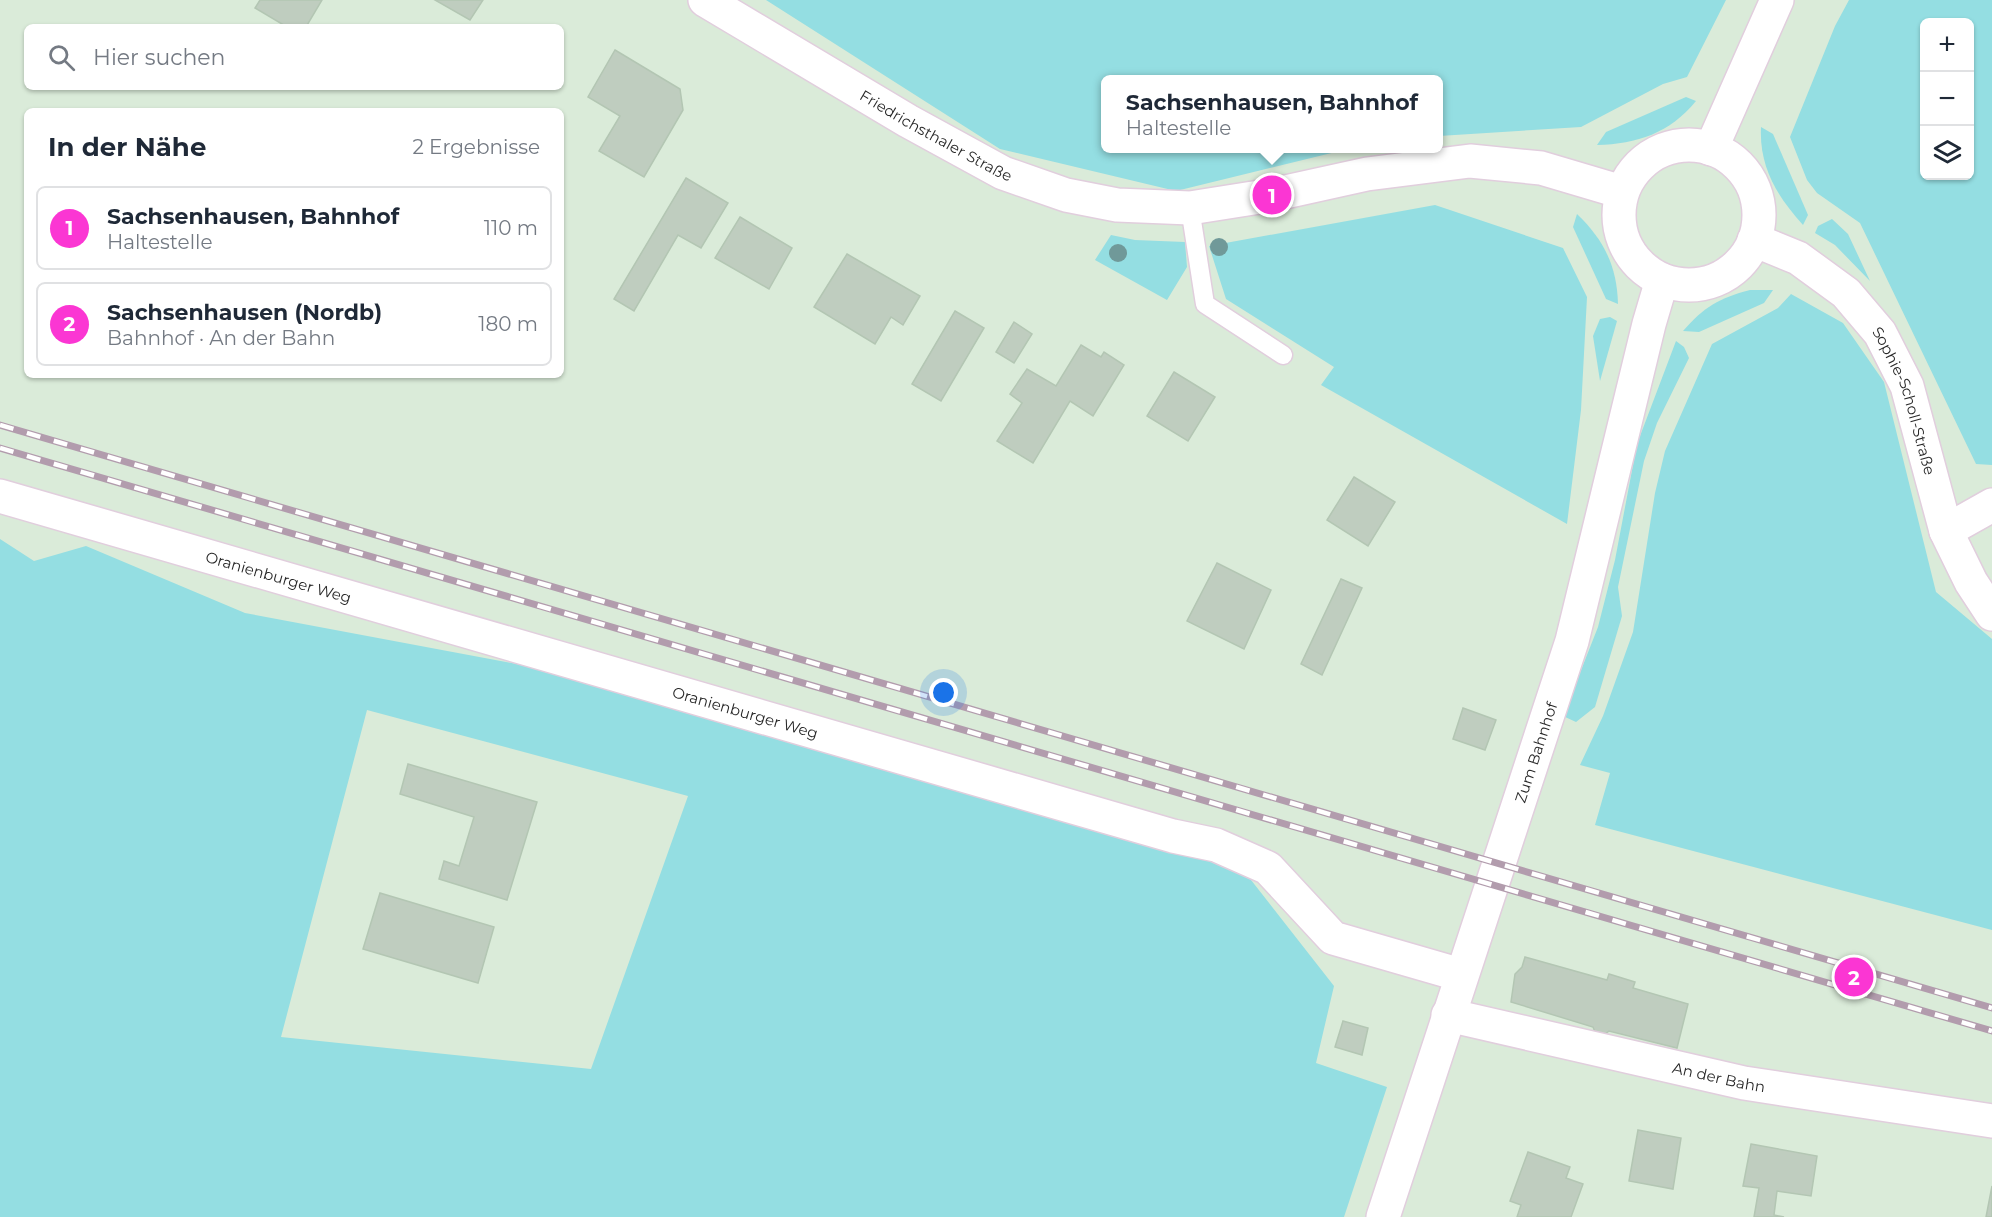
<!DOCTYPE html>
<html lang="de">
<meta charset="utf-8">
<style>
:root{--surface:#fff;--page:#f2f2f3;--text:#1f2937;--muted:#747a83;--line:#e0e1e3;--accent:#fb36d3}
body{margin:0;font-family:Montserrat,sans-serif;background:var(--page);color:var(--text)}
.controls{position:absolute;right:18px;top:18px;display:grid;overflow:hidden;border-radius:9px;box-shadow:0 2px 4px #0004}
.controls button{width:54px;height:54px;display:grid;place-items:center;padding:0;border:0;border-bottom:2px solid var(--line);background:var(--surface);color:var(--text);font:30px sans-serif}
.you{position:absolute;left:944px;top:693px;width:21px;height:21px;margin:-15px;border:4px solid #fff;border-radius:50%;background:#1a73e8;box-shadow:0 0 0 9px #1a73e833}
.badge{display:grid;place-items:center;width:39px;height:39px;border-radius:50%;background:var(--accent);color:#fff;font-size:20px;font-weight:700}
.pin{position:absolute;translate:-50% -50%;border:3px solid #fff;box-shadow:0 2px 6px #0006}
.popup{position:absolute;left:1101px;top:75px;width:342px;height:78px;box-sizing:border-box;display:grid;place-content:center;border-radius:9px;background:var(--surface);filter:drop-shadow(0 2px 4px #0005);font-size:20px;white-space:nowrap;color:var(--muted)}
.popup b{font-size:22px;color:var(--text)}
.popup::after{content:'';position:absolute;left:50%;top:100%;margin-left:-12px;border:12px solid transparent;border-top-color:var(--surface)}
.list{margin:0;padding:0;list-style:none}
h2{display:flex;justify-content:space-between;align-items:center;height:78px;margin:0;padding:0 24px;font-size:26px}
h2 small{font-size:20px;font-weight:400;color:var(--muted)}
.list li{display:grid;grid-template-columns:39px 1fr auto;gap:18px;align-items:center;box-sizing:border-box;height:84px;margin:0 12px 12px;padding:0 12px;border:2px solid var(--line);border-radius:9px}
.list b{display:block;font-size:22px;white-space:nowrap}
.list p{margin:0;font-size:20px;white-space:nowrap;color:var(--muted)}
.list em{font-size:20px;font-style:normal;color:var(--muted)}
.icon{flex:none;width:33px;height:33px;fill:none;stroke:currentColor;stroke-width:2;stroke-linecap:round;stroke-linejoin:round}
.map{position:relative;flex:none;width:1992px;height:1217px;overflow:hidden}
.search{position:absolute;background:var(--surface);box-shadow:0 2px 4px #0004;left:24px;top:24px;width:540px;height:66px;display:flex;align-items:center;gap:15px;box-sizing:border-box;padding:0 21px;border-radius:9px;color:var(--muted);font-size:22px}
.panel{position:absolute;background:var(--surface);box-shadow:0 2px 4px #0004;left:24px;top:108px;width:540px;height:270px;border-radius:9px}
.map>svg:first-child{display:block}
</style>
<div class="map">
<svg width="1992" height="1217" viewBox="0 0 1992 1217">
<rect width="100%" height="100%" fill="#daebd9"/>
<g fill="#94dee2" fill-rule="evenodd">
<path d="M766,0h960l-39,77 -24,7 -82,43 -142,9 -1,-56h-332v68l242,1 -172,42 -176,-42z"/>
<path d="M1849,0h143v465l-16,-1 -116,-241 -43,-30 -10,-13 -17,-43 45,-111zM1924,22h46v154h-46z"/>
<path d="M1686,97l10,4c-26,32 -59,43 -99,44l9,-13z"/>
<path d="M1761,127l12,7 35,81 -5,10c-26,-29 -44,-58 -42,-98z"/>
<path d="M1435,205l128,43 24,49 -6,113 -14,114 -246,-139 13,-18 -108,-68 -17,-53z"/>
<path d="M1577,214c27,26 40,52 41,90l-12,-5 -33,-72z"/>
<path d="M1832,219l16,15 22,47 -35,-36 -20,-12 3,-7z"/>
<path d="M1111,235l24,5 50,2 2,25 -20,33 -72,-40z"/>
<path d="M1750,290h23l-9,13 -65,29 -16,-1c21,-24 36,-33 67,-41z"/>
<path d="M1791,294l52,29 41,59 52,210 56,47v291l-397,-105 15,-52 -30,-8 23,-49 30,-84 22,-139 10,-42 47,-107 66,-36z"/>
<path d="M1610,317l7,4 -17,60 -7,-45 7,-17z"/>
<path d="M1676,341l8,6 5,11 -32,65 -13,38 -26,126 4,29 -27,91 -19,15 -13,-6 35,-89 17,-67 22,-116z"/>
<path d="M0,539l34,22 52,-15 159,67 288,54 700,190 101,129 -18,77 71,24 -43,130h-1344zM367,710l321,86 -97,273 -310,-32z"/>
</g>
<g fill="#bfcdbf" stroke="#b3c6b3" stroke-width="1.5">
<path d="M260,0h62l-16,27h-19l-32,-19z"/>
<path d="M435,0h48l-13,20z"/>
<path d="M615,50l65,39 3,21 -39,67 -45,-26 21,-35 -32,-19z"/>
<path d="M686,178l42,25 -27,45 -23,-13 -44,76 -20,-12z"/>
<path d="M740,217l52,31 -23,41 -54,-31z"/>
<path d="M847,254l73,42 -17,29 -12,-8 -16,27 -61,-37z"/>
<path d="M955,311l29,17 -43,73 -29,-17z"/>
<path d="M1014,322l18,12 -18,29 -18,-11z"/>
<path d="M1081,345l20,12 3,-5 20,13 -31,51 -23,-15 -37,62 -36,-22 25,-38 -12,-9 17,-25 29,17z"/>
<path d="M1174,372l41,25 -27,44 -41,-25z"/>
<path d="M1354,477l41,25 -27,44 -41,-26z"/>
<path d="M1217,563l54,27 -27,59 -57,-28z"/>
<path d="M1341,579l21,9 -40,87 -21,-11z"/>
<path d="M1463,708l33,12 -11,30 -32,-11z"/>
<path d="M408,764l129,38 -30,98 -68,-21 5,-18 15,5 15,-49 -74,-23z"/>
<path d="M380,893l114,34 -16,56 -115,-34z"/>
<path d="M1525,957l82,23 2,-6 26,8 -2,6 55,16 -11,44 -68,-17 -5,4 -9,-3 -2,-5 -82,-25 4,-28 7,-7z"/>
<path d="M1343,1021l25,7 -6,27 -27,-8z"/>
<path d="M1638,1130l43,8 -8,51 -44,-8z"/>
<path d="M1751,1144l66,12 -6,40 -34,-5 -3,24 10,2h-30l5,-29 -16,-2z"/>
<path d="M1528,1152l42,15 -4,11 17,6 -12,33h-54l4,-12 -11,-4z"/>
<path d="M1992,1186v31h-6z"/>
</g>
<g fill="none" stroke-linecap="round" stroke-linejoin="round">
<g stroke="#e1cedd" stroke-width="21">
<path id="service" d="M1190,208l15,96 78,51"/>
</g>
<g stroke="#e1cedd" stroke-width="36">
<g id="minor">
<path id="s1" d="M0,496l1173,340 43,9 52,23 65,70 128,37"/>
<path d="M1946,531l46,-26"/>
<path id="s2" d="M1448,1015l296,68 248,38"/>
</g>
</g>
<g stroke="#e1cedd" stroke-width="36">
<g id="tertiary">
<path id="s3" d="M705,0l203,121 95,52 63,22 51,10 73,3 82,-13 95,-21 103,-13 71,7 81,24"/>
<circle cx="1689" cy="215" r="70"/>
<path d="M1711,149l66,-149"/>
<path id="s4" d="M1754,240l44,18 48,35 34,40 27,53 39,145 25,51 21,32"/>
<path id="s5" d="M1383,1217l189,-576 77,-317 13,-44"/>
</g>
</g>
<use href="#service" stroke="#fff" stroke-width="18"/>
<use href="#minor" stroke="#fff" stroke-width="33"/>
<use href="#tertiary" stroke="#fff" stroke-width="33"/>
<g stroke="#b29cad" stroke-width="7">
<g id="rail">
<path d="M0,425l1992,583"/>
<path d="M0,448l1992,583"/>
</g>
</g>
<use href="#rail" stroke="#fff" stroke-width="4.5" stroke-dasharray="14" stroke-linecap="butt"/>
</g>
<g fill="#709999">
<circle cx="1219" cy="247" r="9"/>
<circle cx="1118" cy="253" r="9"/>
</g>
<g text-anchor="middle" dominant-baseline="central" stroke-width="6" stroke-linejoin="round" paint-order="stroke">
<g font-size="15" fill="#282828" stroke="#fff">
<text stroke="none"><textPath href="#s3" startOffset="268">Friedrichsthaler Straße</textPath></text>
<text stroke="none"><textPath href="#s4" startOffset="232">Sophie-Scholl-Straße</textPath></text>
<text stroke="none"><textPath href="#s1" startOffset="290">Oranienburger Weg</textPath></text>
<text stroke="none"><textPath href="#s1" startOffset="776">Oranienburger Weg</textPath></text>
<text stroke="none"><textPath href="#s5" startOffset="489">Zum Bahnhof</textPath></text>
<text stroke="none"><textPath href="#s2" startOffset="278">An der Bahn</textPath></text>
</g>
</g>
</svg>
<div class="controls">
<button>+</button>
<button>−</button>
<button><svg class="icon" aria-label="layers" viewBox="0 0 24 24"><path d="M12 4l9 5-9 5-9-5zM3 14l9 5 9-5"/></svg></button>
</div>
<div class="you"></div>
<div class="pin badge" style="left:1272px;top:195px">1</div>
<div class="popup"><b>Sachsenhausen, Bahnhof</b>Haltestelle</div>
<div class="pin badge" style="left:1854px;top:977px">2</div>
<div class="search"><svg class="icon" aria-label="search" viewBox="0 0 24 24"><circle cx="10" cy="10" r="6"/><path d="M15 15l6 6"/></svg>Hier suchen</div>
<section class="panel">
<h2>In der Nähe<small>2 Ergebnisse</small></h2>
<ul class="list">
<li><span class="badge">1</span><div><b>Sachsenhausen, Bahnhof</b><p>Haltestelle</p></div><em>110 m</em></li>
<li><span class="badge">2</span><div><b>Sachsenhausen (Nordb)</b><p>Bahnhof · An der Bahn</p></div><em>180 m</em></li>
</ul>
</section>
</div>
